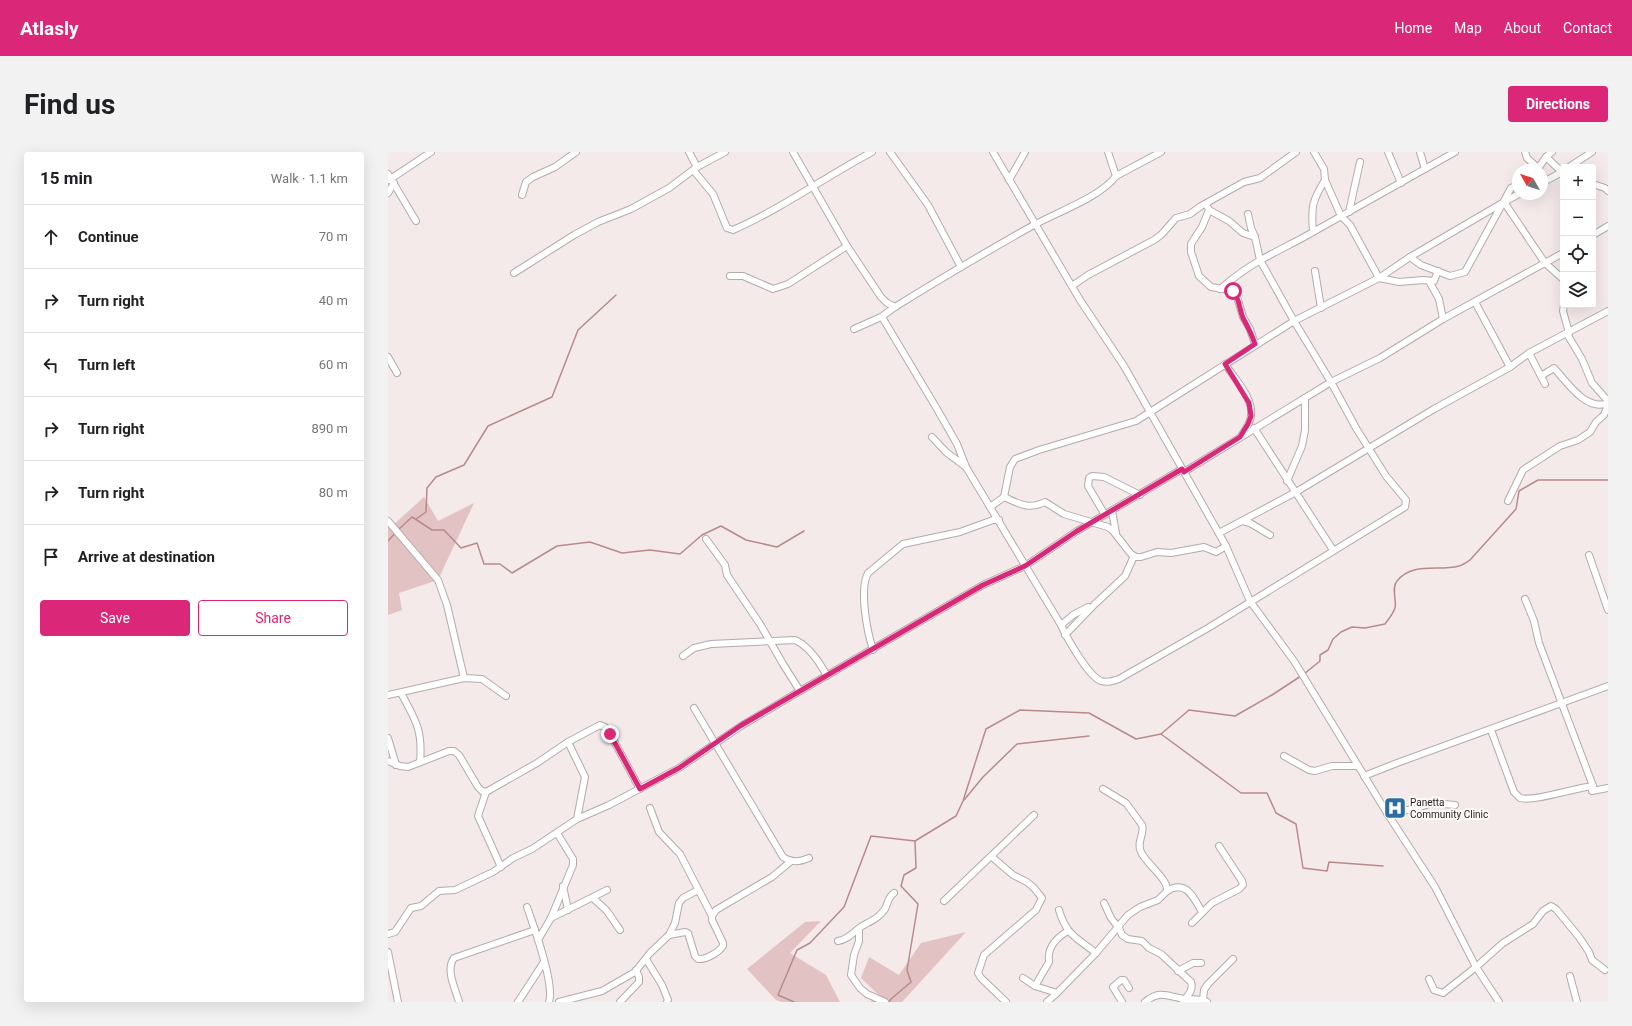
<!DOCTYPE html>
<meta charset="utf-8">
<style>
:root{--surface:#fff;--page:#f2f2f2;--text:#202124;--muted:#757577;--line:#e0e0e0;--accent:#db2777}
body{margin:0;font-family:Roboto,sans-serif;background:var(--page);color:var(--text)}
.controls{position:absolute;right:12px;top:12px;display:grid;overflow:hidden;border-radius:4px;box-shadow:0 4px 16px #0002}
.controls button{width:36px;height:36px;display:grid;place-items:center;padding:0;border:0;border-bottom:1px solid var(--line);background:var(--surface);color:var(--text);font:20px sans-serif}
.compass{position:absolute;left:1124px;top:12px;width:36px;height:36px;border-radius:50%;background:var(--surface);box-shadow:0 4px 16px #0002;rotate:309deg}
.stop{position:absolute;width:12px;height:12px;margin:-9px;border:3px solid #db2777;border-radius:50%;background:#fff}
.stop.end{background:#db2777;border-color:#fff;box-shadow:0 1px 4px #0008}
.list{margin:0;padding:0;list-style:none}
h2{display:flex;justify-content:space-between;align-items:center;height:52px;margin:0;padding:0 16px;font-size:17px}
h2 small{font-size:13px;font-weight:400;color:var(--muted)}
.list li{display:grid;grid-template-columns:26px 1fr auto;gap:12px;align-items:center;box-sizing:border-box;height:64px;padding:0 16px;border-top:1px solid var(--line)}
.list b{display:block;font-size:15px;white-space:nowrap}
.list em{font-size:13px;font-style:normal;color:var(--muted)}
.actions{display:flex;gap:8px;padding:12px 16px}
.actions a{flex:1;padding:9px 0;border:1px solid var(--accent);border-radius:4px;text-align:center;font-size:14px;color:var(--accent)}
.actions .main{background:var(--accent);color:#fff}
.icon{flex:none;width:22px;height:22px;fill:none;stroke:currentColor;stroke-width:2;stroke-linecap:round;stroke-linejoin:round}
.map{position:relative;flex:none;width:1220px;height:850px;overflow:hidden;border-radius:4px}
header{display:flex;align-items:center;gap:24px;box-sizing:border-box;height:56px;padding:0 20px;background:var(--accent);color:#fff}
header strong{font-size:19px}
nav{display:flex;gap:22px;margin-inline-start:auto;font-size:14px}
.intro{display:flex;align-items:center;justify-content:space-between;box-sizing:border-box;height:96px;padding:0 24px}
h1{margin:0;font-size:28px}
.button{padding:10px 18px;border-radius:4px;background:var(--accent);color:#fff;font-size:14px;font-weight:700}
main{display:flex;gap:24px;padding:0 24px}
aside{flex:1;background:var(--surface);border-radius:4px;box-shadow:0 4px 16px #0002}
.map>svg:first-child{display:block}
</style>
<header>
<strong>Atlasly</strong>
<nav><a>Home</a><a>Map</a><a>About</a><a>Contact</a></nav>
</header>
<div class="intro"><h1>Find us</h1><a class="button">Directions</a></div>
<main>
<aside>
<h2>15 min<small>Walk · 1.1 km</small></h2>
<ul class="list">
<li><svg class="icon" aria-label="ahead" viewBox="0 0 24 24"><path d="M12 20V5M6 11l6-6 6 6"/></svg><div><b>Continue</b></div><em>70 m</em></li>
<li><svg class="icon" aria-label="right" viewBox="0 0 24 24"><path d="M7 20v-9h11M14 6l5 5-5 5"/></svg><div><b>Turn right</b></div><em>40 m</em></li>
<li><svg class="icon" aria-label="left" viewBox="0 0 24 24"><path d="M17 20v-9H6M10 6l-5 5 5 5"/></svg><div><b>Turn left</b></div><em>60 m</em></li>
<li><svg class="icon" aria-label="right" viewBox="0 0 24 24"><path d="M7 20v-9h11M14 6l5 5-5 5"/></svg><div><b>Turn right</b></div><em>890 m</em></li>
<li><svg class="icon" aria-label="right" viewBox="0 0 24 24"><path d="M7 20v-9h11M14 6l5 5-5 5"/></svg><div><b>Turn right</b></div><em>80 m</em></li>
<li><svg class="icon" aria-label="arrive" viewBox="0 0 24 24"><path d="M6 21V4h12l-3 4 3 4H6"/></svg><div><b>Arrive at destination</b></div></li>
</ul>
<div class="actions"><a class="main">Save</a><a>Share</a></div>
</aside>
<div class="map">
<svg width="1220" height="850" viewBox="0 0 1220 850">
<rect width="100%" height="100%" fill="#f5eaea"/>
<g fill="#e3c2c3">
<path d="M36,345l14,24 36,-18 -36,77 -39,13 3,17 -14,5v-91l3,3z"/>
<path d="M433,769l-31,32 36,22 14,27h-58l-6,-2 -29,-31 58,-47z"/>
<path d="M578,780l-64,70h-32l9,-7 -18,-17 8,-21 30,18 22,-32z"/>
</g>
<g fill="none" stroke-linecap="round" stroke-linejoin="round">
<g stroke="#b88a8c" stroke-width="1.5">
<path d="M28,367l10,-7 1,-24 9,-11 28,-12 24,-39 64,-29 26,-67 38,-35"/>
<path d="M11,377l13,-12 20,13h12l17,18 16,-5 7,21h16l12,9 45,-27 33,-4 32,11 28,-3 30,4 22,-19 19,-9 25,14 31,7 27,-16"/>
<path d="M0,389l8,-9"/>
<path d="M916,522l16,-13v-6l8,-5 5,-11 8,-7 11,-5 13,1 20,-4c3,-4 8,-10 10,-16 2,-8 -4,-20 2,-27 16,-20 42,-9 62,-15 4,-1 8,-4 11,-6l46,-51 3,-18 19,-11h70"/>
<path d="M773,582l28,-24 46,6 37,-21 29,-19"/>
<path d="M576,648l19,-23 34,-33 72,-8"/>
<path d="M406,850l-16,-7 19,-45 13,-7 34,-36 27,-71 44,5 41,-25 7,-15 23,-72 34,-19 69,3 47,26 25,-5 80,59h26l9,20 20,11 7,44 24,3 2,-9 54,4"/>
<path d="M501,850l2,-3 20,-17 -4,-12 11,-66 -17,-18 3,-11 12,-7 -1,-27"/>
</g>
<g stroke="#b5aaaa" stroke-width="8">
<g id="street">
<path d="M301,0l8,15"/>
<path d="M405,0l54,94 34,51 6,6 8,4c45,-28 91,-55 137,-81 23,-13 69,-29 84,-50l-8,-24"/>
<path d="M502,0l38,53 33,62"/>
<path d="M605,0l87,148 44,66 102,180 24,55 44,60 93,152 48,74 41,80 23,35"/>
<path d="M926,0l10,17 1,11 16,36 9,9 29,53 20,4 24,-2 11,1 4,-10"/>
<path d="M1000,0l13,31"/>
<path d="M1032,0l5,17"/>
<path d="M1137,0l2,6 11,10"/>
<path d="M1181,15l23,-15"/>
<path d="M1149,18l9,-13 6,-5"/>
<path d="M306,19l19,23 14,34 6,2c48,-21 92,-53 139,-78"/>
<path d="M0,22l28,47"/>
<path d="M728,24l45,-24"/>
<path d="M1,28l42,-28"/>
<path d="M621,28l16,-28"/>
<path d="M1154,31l20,-11 -16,-15"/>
<path d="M1205,32l12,4 3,3"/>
<path d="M0,41l6,-10"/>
<path d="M134,43l4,-13 7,-5 22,-10 21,-15"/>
<path d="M1116,50l41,61 18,16"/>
<path d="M818,52l3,6 -7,17 -11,17v8l8,24 12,11 19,3 5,3 3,7 5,17 7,12 5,15"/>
<path d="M821,58l20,11 14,12 12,4"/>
<path d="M961,60l11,-50"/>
<path d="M925,80l142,-80"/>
<path d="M1205,83l15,-9"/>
<path d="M1022,105l11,8 29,11 15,-4 46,-84 7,-3"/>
<path d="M927,119l6,37"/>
<path d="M126,121l60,-38 24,-13 33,-13 38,-21 28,-21 28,-15"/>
<path d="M342,124h13l30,13 15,-5 59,-38"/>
<path d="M1041,129l10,18 4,20"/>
<path d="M684,134l16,-11 66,-35 7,-5 15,-17 14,-4 11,-8 43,-24 16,-4 36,-26"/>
<path d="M832,137c13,-11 26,-21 41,-29 17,-10 35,-18 52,-28 -2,-25 -1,-31 12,-52"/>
<path d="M1087,150l35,65"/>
<path d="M1176,153l-1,6 6,22"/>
<path d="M494,165l55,92 20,35 9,23 95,158c6,13 27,51 40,56 6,2 12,0 18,-2l89,-51 197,-121 1,-7 -20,-24 -30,-48 -25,-46 -37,-61 85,-43 31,-21 94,-55 15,-8"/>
<path d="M466,177l27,-12 14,-10"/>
<path d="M1179,182l15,25 10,24 16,18"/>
<path d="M1141,201l16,31"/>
<path d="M0,205l9,16"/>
<path d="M837,212c9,14 29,34 26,52 -1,8 -6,14 -10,20"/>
<path d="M1153,224l13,-8c13,14 32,44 54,35"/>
<path d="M866,276l79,122"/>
<path d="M544,285l14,15 20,15"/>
<path d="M796,320l147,-90 49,-24 63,-39 120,-66"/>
<path d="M899,329l15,-35 3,-16v-32"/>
<path d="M616,345l6,-30 5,-8 24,-9 97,-29 158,-100 -34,-61 -5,-23 -4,-9 -3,-14"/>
<path d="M1120,349l15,-31 37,-24 18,-6 12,-8 6,-10 8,-7 4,-10"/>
<path d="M602,355l14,-10c16,7 24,13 41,5l19,12 44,13 5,4 18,23 5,3h5l16,-5 14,1 33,-6 12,5 10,-6"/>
<path d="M724,359l4,22"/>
<path d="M717,363l-17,-29 1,-8 3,-2 12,1 36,18"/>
<path d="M0,369l50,59 9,25 17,73"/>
<path d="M854,369l8,2 20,12"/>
<path d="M831,381l77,-41 138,-83 76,-42 19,-14 79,-42"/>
<path d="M318,387l19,26 2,10 33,49 23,40 17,27"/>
<path d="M1201,403l19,55"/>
<path d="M1137,447l9,22 5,22 54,143"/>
<path d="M673,473l12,-10 15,-8"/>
<path d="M677,483l30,-31 30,-28 9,-20"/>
<path d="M485,498c-6,-19 -14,-60 -5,-77l35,-29 57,-12 33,-12h6"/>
<path d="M295,504l11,-8 17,-4 84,-4c14,6 25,23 32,36"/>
<path d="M13,541c14,26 22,37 19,69"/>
<path d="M0,543l76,-17 18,1 24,17"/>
<path d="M306,556l89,149c9,6 16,5 26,1"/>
<path d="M1103,578l23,62 6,6c14,4 54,-10 73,-12l-1,5 16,-3"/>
<path d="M0,586l8,27"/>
<path d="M180,590l17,35 -8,42"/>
<path d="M896,604l25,14 6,1 17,-5h26"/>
<path d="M0,609l12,5 8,1 41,-16h5l5,4 19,32 4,4 4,1 51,-29 31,-21 32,-17 5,2 5,7 30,55"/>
<path d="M976,624l33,-13 211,-77"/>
<path d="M98,640l-8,24 23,51"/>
<path d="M262,656l9,24 21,22 32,62"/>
<path d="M999,661l27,-4 18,-6 23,2"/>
<path d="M604,705l21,18 14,7 7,6 8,10 -6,12 -52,45 -6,18 3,5 25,24"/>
<path d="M175,734l5,24"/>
<path d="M779,739c19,-12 27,7 35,21"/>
<path d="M205,746l14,13 13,19"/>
<path d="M556,749l90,-86"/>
<path d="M716,751l7,15 8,10 3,7 6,4 14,2 7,7 12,6 30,28c3,8 -4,14 -8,20"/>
<path d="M139,755c7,20 28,77 22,95"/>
<path d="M671,758c7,25 18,28 37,43"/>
<path d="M163,766l56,-28"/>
<path d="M804,771l20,-20 27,-14 4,-4 -1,-4 -23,-35"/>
<path d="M471,777v12l-5,14 -3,20 9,13 7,6 18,8"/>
<path d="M0,782l7,-2 16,-24 10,-2 18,-15 16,-1 38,-18 20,-14 19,-9 45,-30 32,-14 70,-37 62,-42 59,-35 183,-106 42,-19 52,-35 105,-62"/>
<path d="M281,783l16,-3 3,1 7,23 3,3c8,1 21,-7 25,-13v-3l-11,-23v-4l4,-6 56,-33 18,-15"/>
<path d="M150,788l13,-22 22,-53v-6l-16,-26"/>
<path d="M450,789c11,-2 15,-9 24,-15 9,-5 17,-8 23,-17 3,-6 3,-12 9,-16"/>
<path d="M0,800l10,50"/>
<path d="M258,807l16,26 6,15 -1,2"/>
<path d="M790,819l15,-8h8"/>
<path d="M1182,824l7,26"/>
<path d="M635,826l12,8 22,7 -10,9"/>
<path d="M1041,827l5,11 9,3 33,-26 27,-24 30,-19 10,-13 8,-5 5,3 23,28 10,15 3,8 13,10"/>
<path d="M647,834l14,-24c-2,-15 7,-24 19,-31"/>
<path d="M669,841l39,-40 32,-38 12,-8 18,-7 9,-9c1,-13 -21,-27 -26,-39 -5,-10 4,-18 1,-27l-16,-22 -23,-14"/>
<path d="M815,848l1,-10 4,-6 25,-25"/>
<path d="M71,850c-3,-12 -14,-32 -5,-44l81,-28"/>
<path d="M130,850l26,-40"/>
<path d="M171,850l43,-11 33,-19 15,-19 19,-18 6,-12 4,-20 4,-5 15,-8"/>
<path d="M232,850l19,-20v-5l-3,-7"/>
<path d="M734,850l-9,-15 8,-7h3l5,8"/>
<path d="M757,850c16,-13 23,-5 40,-3 8,1 14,-1 22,3"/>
</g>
</g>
<use href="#street" stroke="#fff" stroke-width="6"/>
</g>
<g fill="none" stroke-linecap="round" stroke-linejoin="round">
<path stroke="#db2777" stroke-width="5" d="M222,582l30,55 39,-21 61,-42 60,-35 183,-106 42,-19 52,-35 105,-62 2,3 56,-35 8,-13 3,-8 -2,-13 -24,-39 30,-20c-3,-9 -7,-17 -12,-26 -4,-9 -3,-19 -10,-27"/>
</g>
<defs>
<g id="hospital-square" transform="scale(1.15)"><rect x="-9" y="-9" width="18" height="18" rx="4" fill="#2d6ca3" stroke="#fef9f9"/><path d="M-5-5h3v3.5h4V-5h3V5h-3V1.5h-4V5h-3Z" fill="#fff"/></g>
</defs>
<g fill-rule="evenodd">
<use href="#hospital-square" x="1007" y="656"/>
</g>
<g text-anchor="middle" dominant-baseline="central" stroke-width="4" stroke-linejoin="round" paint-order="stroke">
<g font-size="10" fill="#221e1e" stroke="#fef9f9" text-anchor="start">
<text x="1022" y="650">Panetta<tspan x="1022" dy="12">Community Clinic</tspan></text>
</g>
</g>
</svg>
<div class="controls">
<button>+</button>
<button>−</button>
<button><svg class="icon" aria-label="locate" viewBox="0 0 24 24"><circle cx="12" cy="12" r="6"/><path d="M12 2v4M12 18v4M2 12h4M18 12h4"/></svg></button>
<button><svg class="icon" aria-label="layers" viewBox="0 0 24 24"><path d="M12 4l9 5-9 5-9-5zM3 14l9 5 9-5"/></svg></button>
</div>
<svg class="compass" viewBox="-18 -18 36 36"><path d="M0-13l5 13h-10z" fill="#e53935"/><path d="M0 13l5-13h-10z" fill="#757577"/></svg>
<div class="stop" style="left:845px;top:139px"></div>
<div class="stop end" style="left:222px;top:582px"></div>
</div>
</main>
